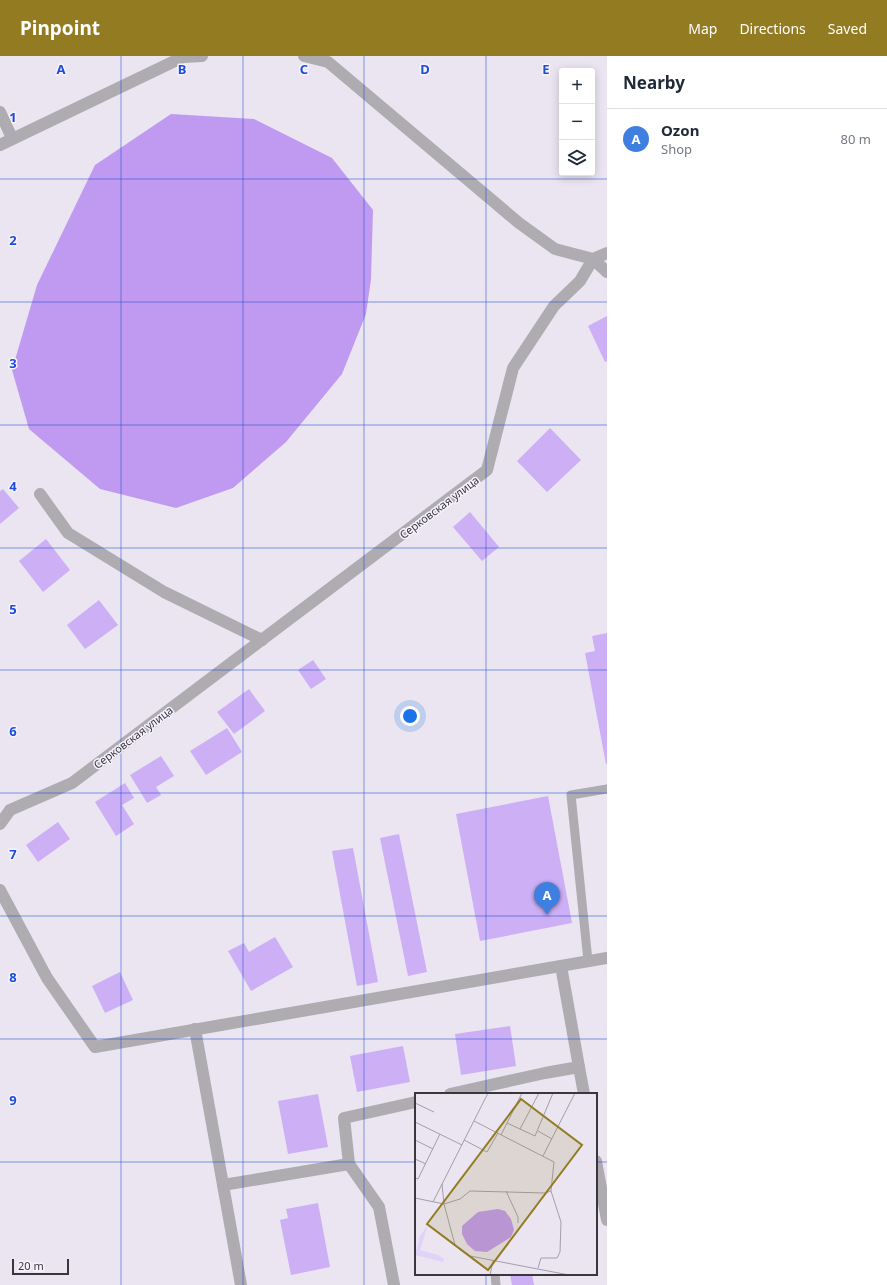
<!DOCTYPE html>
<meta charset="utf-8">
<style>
:root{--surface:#fff;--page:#f6f6f7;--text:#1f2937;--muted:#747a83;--line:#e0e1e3;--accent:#927b21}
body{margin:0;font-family:"Noto Sans",sans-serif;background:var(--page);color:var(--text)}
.controls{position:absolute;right:12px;top:12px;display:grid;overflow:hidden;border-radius:4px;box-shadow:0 2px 10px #0003}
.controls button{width:36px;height:36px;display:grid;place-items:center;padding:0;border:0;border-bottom:1px solid var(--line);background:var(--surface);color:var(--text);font:20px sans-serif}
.scale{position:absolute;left:12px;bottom:10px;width:57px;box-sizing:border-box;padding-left:4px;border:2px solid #39373c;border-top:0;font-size:11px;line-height:14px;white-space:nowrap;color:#39373c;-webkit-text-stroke:3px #f7f2ff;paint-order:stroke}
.you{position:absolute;left:410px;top:660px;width:14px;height:14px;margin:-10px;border:3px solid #fff;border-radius:50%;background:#1a73e8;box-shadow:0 0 0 6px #1a73e833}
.badge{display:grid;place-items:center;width:26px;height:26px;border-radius:50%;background:var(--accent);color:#fff;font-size:13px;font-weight:700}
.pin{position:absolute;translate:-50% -33px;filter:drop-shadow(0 1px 2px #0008)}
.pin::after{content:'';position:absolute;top:21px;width:14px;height:12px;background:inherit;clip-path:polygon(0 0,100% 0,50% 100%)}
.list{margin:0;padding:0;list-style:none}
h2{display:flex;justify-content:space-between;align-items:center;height:52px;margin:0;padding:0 16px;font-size:17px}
h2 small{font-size:13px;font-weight:400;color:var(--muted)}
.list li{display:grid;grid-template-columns:26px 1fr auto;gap:12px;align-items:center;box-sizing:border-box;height:60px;padding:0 16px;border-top:1px solid var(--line)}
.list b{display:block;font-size:15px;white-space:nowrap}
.list p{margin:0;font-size:13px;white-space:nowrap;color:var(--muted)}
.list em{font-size:13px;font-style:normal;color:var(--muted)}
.icon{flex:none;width:22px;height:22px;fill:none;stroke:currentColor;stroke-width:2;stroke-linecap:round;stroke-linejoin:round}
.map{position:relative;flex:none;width:607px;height:1229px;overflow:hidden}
header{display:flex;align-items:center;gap:24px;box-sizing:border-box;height:56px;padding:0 20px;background:var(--accent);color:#fff}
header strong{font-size:19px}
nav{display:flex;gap:22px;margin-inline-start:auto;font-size:14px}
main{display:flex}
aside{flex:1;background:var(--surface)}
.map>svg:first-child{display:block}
</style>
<header>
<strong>Pinpoint</strong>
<nav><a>Map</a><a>Directions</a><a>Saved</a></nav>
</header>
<main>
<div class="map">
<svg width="607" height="1229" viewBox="0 0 607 1229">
<rect width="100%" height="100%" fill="#eae5f1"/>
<path fill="#c09af1" d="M171,58l83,5 78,39 41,52 -2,69 -5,35 -24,60 -56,68 -53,46 -57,20 -76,-19 -71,-60 -17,-59 25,-85 58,-120z"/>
<g fill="#cdaff6">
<path d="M607,260v45l-2,1 -17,-36z"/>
<path d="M550,372l31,32 -34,32 -30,-31z"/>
<path d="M3,433l16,19 -19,16v-33z"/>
<path d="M470,456l29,35 -17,14 -29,-34z"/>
<path d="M46,483l24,31 -27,22 -24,-31z"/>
<path d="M99,544l19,25 -33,24 -18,-24z"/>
<path d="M607,577v131h-1l-21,-111 10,-2 -3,-15z"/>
<path d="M313,604l13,19 -15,10 -13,-19z"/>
<path d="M249,633l16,22 -31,23 -17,-22z"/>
<path d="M227,672l15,24 -36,23 -16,-24z"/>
<path d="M161,700l13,20 -18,11 5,8 -14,8 -17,-28z"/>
<path d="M125,727l9,15 -12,7 12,19 -18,12 -21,-34z"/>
<path d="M548,740l24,127 -92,18 -24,-127z"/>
<path d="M58,766l12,17 -32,23 -12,-17z"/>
<path d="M399,778l28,138 -19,4 -28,-138z"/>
<path d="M353,792l25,134 -21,4 -25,-135z"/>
<path d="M275,881l18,30 -42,24 -23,-40 16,-8 5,9z"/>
<path d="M120,916l13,28 -28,13 -13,-27z"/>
<path d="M510,970l6,40 -55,9 -6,-41z"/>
<path d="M403,990l7,36 -53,10 -7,-36z"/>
<path d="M318,1038l10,53 -40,7 -10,-53z"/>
<path d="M318,1147l12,64 -39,8 -11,-55 8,-2 -2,-9z"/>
<path d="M510,1218h22l2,11h-22z"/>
</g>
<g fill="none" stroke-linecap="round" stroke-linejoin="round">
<g stroke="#aeacb1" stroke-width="9">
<path d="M588,905l-17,-166 36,-6"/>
<path d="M495,1218l1,11"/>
</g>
<g stroke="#aeacb1" stroke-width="12">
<path d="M304,0l24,6 191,161 36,26 38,10 14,13"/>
<path d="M0,56l12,26"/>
<path d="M0,89l183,-88 19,-1"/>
<path d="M40,438l28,39 96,59 98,48"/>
<path d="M0,768l10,-14 62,-27 415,-313 26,-102 41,-62 26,-25 13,-22 14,-6"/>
<path d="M0,834l47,88 48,69 512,-89"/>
<path d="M195,973l46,256"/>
<path d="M579,1011l5,27"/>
<path d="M450,1038l95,-21 34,-6 -18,-101"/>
<path d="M596,1105l11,59"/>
<path d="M223,1129l126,-21"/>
<path d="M394,1229l-15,-78 -30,-43 -5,-46 72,-16"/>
</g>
</g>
<path fill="none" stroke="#1d4ed8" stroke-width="1" stroke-opacity="0.55" d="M121,0v1229M243,0v1229M364,0v1229M486,0v1038M0,123h607M0,246h607M0,369h607M0,492h607M0,614h607M0,737h607M0,860h607M0,983h607M0,1106h416M596,1106h11M486,1218v11"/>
<g text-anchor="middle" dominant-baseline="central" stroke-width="3" stroke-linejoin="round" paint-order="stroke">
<g font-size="11" fill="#39373c" stroke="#f7f2ff">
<text transform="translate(439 451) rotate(-37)">Серковская улица</text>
<text transform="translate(133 681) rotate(-37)">Серковская улица</text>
</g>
</g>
<g transform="translate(415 1037)">
<rect width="182" height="182" fill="#eae5f1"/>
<path d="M13,132l-8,25 18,5 6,4 -1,3 -28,-7 5,-19z" fill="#e1d2f7"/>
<path d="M83,116l7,2 6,8 3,11 -3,7 -24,15 -12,-1 -8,-7 -5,-10v-8l16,-14z" fill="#c09af1"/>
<path fill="none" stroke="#a39fa9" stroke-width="1" d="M0,10l19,9M59,28l80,41 -3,29 10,31 -1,30 -3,6h-16l-3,10M0,29l47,23M92,30l15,-30M105,36l19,-36M123,38l14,8M86,42l6,-12 28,13 18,-43M0,47l18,9M49,47l23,12 11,-19M128,63l32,-63M0,66l11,5M0,85l3,1 22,-45M27,91l2,20 11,41 4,4 11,7 99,19M91,98l12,26v6M0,105l29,6 16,-5 10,-8 75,2 6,-2M18,109l55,-109M75,182l3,-14"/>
<path fill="#927b21" fill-opacity="0.15" stroke="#927b21" stroke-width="2" d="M106,6l61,46 -94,125 -61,-46z"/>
<rect width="182" height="182" fill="none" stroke="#39373c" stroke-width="2"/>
</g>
<g font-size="13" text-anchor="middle" font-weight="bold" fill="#1d4ed8" stroke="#f7f2ff" stroke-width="3" stroke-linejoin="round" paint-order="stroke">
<text x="61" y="18">A</text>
<text x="182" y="18">B</text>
<text x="304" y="18">C</text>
<text x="425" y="18">D</text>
<text x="546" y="18">E</text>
<text x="13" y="66">1</text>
<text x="13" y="189">2</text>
<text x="13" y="312">3</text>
<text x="13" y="435">4</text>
<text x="13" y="558">5</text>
<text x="13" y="680">6</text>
<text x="13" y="803">7</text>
<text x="13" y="926">8</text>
<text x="13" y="1049">9</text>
</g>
</svg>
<div class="controls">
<button>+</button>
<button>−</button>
<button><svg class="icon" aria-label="layers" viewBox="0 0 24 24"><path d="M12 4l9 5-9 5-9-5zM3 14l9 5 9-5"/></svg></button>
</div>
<div class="scale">20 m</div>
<div class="you"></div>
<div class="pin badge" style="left:547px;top:859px;background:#3f7fe0">A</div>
</div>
<aside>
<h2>Nearby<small></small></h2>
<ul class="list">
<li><span class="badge" style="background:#3f7fe0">A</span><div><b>Ozon</b><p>Shop</p></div><em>80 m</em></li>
</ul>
</aside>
</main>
